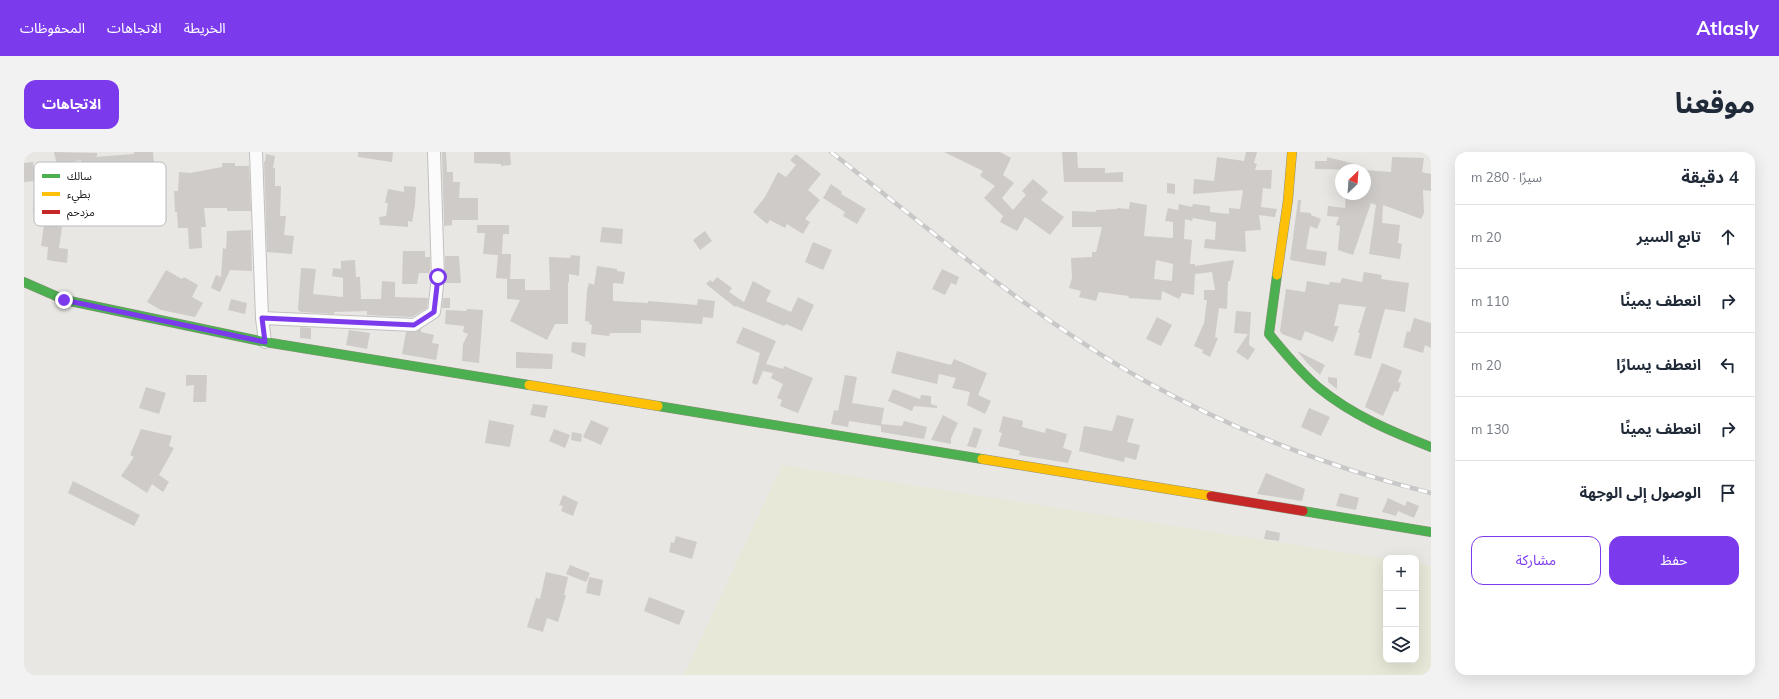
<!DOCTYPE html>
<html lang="ar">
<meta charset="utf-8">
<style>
:root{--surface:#fff;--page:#f2f2f3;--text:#1f2937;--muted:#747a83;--line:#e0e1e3;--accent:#7c3aed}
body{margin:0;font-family:Mulish,"Noto Sans Arabic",sans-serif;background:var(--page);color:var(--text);direction:rtl}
.controls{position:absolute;right:12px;bottom:12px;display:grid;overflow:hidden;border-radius:8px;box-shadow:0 4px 16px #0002}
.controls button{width:36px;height:36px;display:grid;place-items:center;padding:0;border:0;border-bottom:1px solid var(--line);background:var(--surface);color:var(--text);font:20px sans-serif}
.compass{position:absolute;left:1311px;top:12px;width:36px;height:36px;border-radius:50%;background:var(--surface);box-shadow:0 4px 16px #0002;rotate:25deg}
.stop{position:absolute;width:12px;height:12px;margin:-9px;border:3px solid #7c3aed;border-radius:50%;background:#fff}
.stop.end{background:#7c3aed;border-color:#fff;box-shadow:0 1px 4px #0008}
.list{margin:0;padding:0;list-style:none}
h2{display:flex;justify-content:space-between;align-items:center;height:52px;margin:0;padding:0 16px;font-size:17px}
h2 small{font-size:13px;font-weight:400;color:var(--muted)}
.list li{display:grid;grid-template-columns:26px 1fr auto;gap:12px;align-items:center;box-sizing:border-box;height:64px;padding:0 16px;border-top:1px solid var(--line)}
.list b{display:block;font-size:15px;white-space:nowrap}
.list em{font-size:13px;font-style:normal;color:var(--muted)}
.actions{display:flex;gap:8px;padding:12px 16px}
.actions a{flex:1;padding:9px 0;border:1px solid var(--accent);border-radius:12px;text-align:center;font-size:14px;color:var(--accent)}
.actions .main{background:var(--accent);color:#fff}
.icon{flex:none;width:22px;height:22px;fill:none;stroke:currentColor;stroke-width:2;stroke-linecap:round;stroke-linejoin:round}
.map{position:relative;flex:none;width:1407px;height:523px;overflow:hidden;direction:ltr;border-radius:12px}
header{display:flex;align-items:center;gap:24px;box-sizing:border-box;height:56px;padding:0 20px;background:var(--accent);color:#fff}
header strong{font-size:19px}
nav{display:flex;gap:22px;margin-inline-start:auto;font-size:14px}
.intro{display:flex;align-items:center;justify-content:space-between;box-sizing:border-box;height:96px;padding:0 24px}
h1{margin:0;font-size:28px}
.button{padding:10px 18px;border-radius:12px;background:var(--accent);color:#fff;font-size:14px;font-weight:700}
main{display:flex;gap:24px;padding:0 24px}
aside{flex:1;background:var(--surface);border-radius:12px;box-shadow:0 4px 16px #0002}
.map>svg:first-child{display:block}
</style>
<header>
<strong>Atlasly</strong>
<nav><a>الخريطة</a><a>الاتجاهات</a><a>المحفوظات</a></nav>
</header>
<div class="intro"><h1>موقعنا</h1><a class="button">الاتجاهات</a></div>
<main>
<aside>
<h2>4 دقيقة<small>سيرًا · 280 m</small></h2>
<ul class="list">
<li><svg class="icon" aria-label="ahead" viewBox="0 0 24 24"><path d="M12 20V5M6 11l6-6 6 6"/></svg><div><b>تابع السير</b></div><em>20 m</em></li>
<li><svg class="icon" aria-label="right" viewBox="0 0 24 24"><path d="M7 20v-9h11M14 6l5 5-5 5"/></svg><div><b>انعطف يمينًا</b></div><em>110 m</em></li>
<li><svg class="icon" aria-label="left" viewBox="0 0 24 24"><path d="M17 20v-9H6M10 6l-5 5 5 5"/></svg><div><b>انعطف يسارًا</b></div><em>20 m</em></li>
<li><svg class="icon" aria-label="right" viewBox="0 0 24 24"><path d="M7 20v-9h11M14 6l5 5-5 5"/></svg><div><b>انعطف يمينًا</b></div><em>130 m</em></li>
<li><svg class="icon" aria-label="arrive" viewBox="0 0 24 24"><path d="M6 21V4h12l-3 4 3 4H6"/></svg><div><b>الوصول إلى الوجهة</b></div></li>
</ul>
<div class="actions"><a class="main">حفظ</a><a>مشاركة</a></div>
</aside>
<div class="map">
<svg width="1407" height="523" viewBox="0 0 1407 523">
<rect width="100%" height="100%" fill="#e9e7e3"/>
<path fill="#e7e8d7" d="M758,313l604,94v101h30v-97l15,3v109h-747z"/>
<g fill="#cecbc8" fill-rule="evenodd">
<path d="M30,0l43,1v3l-2,1 39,-3v-2h19l2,25 -19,1 2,13 -16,2 -1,-8 -22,2v5h-18v-32l-23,5 3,21 -8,1 -3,-22h7z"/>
<path d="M334,0h35l-1,10 -34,-5z"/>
<path d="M418,0h4l1,20h6v10h7l-1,16h19v22h-26v5l-8,1z"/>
<path d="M450,0h36l1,13 -10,1v-2l-27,-1z"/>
<path d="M920,0h56l11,6 -8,17 11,8 -12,15 11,12 13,-15 -4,-4 11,-12 15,13 -7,8 23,17 -14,18 -25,-18 -8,14 -17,-9 3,-6 -19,-18 11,-12 -15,-10 3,-5z"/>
<path d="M1038,0h15l1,16h27v5l18,-1v10h-59z"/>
<path d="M1222,0h11l-3,11 3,1 -2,6h17l-1,19 -8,-1 -2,19 16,2 -2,8 -16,-2 2,15 -16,1 1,21 -42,-4 1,-9 10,1 1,-18 -23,-4 -1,3 -7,-2 -1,20 8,1 -2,24h5v2l39,-6 -4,21h-2l-1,28 -8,-1 -4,29 3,1 -8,19 -8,-4 1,-3 -9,-4 10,-23 3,-23h-3v-10h11l-3,-18 -17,2 -1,21 -12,-2 -3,6 -17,-8 -1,9 -33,-2 1,-2 -30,-4 -3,9 -17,-4 2,-6 -12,-3 3,-10 -1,-20 21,-1v-5h4l6,-25h-30v-16l24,1v-2l21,-1v-1l12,1 1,-7 17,3 -3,31 29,2v-16l-8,-1 3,-13 10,2 1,-6 13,3 1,-3 17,2v6l19,2v-6l11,1 3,-19 -50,4 1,-15 20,2 3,-24 27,4zM1132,108l17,4 -1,17 -18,-2z"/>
<path d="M242,2l9,2 -2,12h2v18h6l-1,30h6l-2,19 10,1 -2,18 -25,-2 -3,-91 1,1z"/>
<path d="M772,2l25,20 -13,16 12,10 -15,19 5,3 -7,12 -16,-10 -2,4 -15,-8 -3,4 -14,-12 12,-15 13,-25 8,5 10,-12 -6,-5z"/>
<path d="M1303,5l36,9 -1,4 -47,-1v-8h12z"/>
<path d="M1368,5l32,1 -2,14 9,2v17l-8,-1 1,23 -3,6 -38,-14 -1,18 18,2 -2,18 4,1 -2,15 -31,-5 7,-49 -5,-2 -18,52 -15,-5 2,-24 -4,-1 3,-8 -12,-1 1,-10 17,2 1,-14h19v-24l26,2z"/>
<path d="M9,10l2,19 -11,1v-19z"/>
<path d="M198,11h13v3h14l2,45h-24v-3h-23l2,19h-5l1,21 -13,1 -1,-21h-10l-1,-16h-2l-1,-21h4l1,-19 11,1 32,-6z"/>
<path d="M1143,31l8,1v10l-8,-1z"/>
<path d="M807,32l11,8 -1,2 25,15 -9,15 -14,-8 2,-4 -22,-14z"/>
<path d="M380,34l12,1 -1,18 -3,17 -4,-1v6l-28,-2 -1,-8 7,-1 2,-13h-3l3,-14 16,3z"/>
<path d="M10,45l15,1 -1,16 -15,-1z"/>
<path d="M1274,48h3l-1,12 11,1v2l10,4 -4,10 -7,-3 -4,23 21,3 -2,14 -35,-6z"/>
<path d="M20,72l18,3 -3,21 9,1 -1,14 -20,-3 1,-13 -7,-1z"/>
<path d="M453,73h32v9h-6l-1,20h9l-1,25h15v11h25l-1,-33 21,1 1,-3 9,1 -1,20 -10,-2v8h-1v42h-13l-8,16 -37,-19 10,-21 -13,-1v-20h3l-14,-1 2,-23 -15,-1 2,-21h-8z"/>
<path d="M578,75l21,2 -1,15 -22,-2z"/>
<path d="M227,78l1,41 -22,-1 -10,22 -9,-4 5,-13 5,2 2,-29 3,1 1,-18z"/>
<path d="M681,79l7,10 -12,9 -7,-10z"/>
<path d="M789,90l19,8 -9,20 -18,-8z"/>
<path d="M379,99h22v6h5v16h-11l-2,11h-15z"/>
<path d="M421,104h14l2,27h-16z"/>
<path d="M331,108l1,17h4l1,22h20l1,-18 13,1v15l33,1 -1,10 -15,9 -45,-2v-4l-33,1v2l-33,-2 -3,-2 3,-42 15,1 -3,25 30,3v-19l-11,-2 1,-8 8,1v-8z"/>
<path d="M573,114l20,3v2l8,1 -2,12 -10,-1v18l35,2v-2l49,4 1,-6 17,2 -2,17 -10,-1 -1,7 -61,-4v13h-31l-1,3 -18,-2 1,-9 -3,-1 1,-2 -5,-1 2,-31 2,-7 5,2z"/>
<path d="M918,117l17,8 -3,8 -5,-2 -6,12 -13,-6z"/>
<path d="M142,118l16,9 2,-2 14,8 -6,12 11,6 -8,14 -34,-7 -14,-8z"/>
<path d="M1340,120l18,3 -1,4 28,4 -4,29 -20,-3 -14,50 -17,-4 6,-22h-2l8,-26 -27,-3 -5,22h5l-6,16 -28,-11 -4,10 -19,-7 -2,-3 6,-42 19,3 2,-11 22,4 1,-3 10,1 2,-5 20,4z"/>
<path d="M693,125l15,11 -3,4 15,10 9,-21 18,10 -5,10 25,11 7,-15 16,8 -12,26 -16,-7 -2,2 -48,-20 -1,1 -29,-23 4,-4 3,2z"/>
<path d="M419,146h7v10h-8z"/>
<path d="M207,147l16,4 -2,11 -17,-4z"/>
<path d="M443,157l16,1 -4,53 -17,-2 1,-17 5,-10 -5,-2 1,-6 -19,-2 1,-14 20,1z"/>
<path d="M1212,159l15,1 -2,33 6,4 -7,11 -12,-8 12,-18 -14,-1z"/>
<path d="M1133,165l15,8 -11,21 -15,-7z"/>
<path d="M1390,166l17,5v25l-6,-3 -2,8 -20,-6 4,-16 3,1z"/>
<path d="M276,175l11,1v11l-11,-1z"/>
<path d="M719,175l33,14 -10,23 17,5 1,-3 29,12 -15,35 -18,-7 2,-6 -5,-2 6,-14 -12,-6 2,-5 -10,-2 -6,14 -5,-2 8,-30 -24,-10z"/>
<path d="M397,177v3l13,3 -2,8 7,1 -3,16 -34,-6 4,-22h8z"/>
<path d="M325,178l21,3 -3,16 -21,-4z"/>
<path d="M548,190l14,1 -1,14 -14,-5z"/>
<path d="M873,199l54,14 3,-6 33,14 -9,22 13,6 -6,13 -18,-9 3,-13 -18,-4 4,-10 -17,-4 -2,10 -46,-11z"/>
<path d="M1273,199l28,14 -5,10 -12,-11z"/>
<path d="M492,200l37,2 -1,15 -36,-1z"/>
<path d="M1358,211l20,8 -4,11 3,1 -3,9 -4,-1 -11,25 -18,-9z"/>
<path d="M162,223h21l-1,27h-13l1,-17 -8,1z"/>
<path d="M821,223l12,2 -5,26 32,5 -3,18 -32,-5 -1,6 -17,-3 3,-14 4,1z"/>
<path d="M1304,225l9,1v11l-9,-7z"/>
<path d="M122,235l20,6 -7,21 -20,-6z"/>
<path d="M869,237l27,10 1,-4 10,1v8l6,2v2l-23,-2 -2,5 -24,-10z"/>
<path d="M509,252l15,2 -3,12 -15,-3z"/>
<path d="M1285,256l21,9 -9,19 -20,-9z"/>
<path d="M919,263l15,8 -7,15v6l-20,-4z"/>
<path d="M1093,263l17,4 -7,23 13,3 -4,15 -11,-3 -1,5 -45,-11 5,-25 28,5z"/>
<path d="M979,264l20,5 -1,6 23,6 1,-5 21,6 -4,14 9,3 -4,12 -49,-8 1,-4 -22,-5 4,-13 -3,-1z"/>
<path d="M465,268l25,5 -4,22 -25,-4z"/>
<path d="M567,268l18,8 -8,17 -18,-8z"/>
<path d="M880,269l23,6 -3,12 -43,-7v-8l21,2z"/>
<path d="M950,275l8,3 -6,18 -9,-2z"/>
<path d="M117,277l31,7 -3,10 5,2 -15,27 10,7 -6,10 -11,-8 -5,9 -26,-17 13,-19 -4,-2z"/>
<path d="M530,277l16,6 -5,13 -16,-7z"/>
<path d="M548,280l10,2 -1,8 -10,-2z"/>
<path d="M1242,321l39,16 -3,12 -45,-7z"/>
<path d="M49,329l67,34 -6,11 -66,-33z"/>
<path d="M1316,341l19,5 -3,12 -20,-4z"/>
<path d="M539,343l15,7 -5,14 -12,-5 2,-5 -4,-1z"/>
<path d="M1364,346l17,8 2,-5 12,5 -5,12 -16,-7 -2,5 -14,-4z"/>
<path d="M1242,378l14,3 -1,8 -15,-2z"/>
<path d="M652,384l21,6 -5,17 -23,-7 2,-10 3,1z"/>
<path d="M546,413l20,8 -4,9 -20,-8z"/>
<path d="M522,420l22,5 -4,18h2l-8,27 -11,-4 -4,14 -16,-5 9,-29 4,1z"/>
<path d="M565,425l14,3 -3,16 -14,-3z"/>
<path d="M625,445l36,14 -6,14 -35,-14z"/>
</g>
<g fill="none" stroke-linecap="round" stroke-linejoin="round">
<g stroke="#c1c0bf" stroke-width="14">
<g id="street">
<path d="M232,0l6,166 3,24"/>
<path d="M238,166l152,7 20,-13 4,-35 -4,-125"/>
</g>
</g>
<g stroke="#8e907d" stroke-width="10">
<g id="fast">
<path d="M1253,123l-8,59c16,19 31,38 50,54 33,27 73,44 112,59"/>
<path d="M0,130l41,18 200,42 264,43"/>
<path d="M634,254l324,53"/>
<path d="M1279,359l128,21"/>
</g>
</g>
<g stroke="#8e907d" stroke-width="10">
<g id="slow">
<path d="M1253,123l11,-75 4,-48"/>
<path d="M505,233l129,21"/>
<path d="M958,307l229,37"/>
</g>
</g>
<g stroke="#8e907d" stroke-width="10">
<path id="jam" d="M1187,344l92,15"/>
</g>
<use href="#street" stroke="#fcfbfb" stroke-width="12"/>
<use href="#fast" stroke="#4caf50" stroke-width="9"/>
<use href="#slow" stroke="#ffc107" stroke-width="9"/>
<use href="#jam" stroke="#c62828" stroke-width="9"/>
<g stroke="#c9c8c8" stroke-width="4.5">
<path id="rail" d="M807,0c102,80 201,165 314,229 90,50 186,87 286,112"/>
</g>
<use href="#rail" stroke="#fff" stroke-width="3" stroke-dasharray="9" stroke-linecap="butt"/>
</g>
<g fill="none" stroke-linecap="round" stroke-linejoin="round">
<path stroke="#7c3aed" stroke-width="5" d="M40,148l201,42 -3,-24 152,7 20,-13 4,-35"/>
</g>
<rect x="10" y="10" width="132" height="64" rx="6" fill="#fff" stroke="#bababa" stroke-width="1"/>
<rect x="18" y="22" width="18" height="4" fill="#4caf50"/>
<rect x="18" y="40" width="18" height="4" fill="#ffc107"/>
<rect x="18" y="58" width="18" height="4" fill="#c62828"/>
<g font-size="11" fill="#1a1a1a">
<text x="43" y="28">سالك</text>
<text x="43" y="46">بطيء</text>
<text x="43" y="64">مزدحم</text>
</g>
</svg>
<div class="controls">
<button>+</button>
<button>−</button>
<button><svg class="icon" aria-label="layers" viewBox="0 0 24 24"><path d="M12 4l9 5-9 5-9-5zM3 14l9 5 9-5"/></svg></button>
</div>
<svg class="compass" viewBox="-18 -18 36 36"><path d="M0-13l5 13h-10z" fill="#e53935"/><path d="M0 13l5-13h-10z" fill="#747a83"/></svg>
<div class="stop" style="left:414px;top:125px"></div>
<div class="stop end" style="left:40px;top:148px"></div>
</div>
</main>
